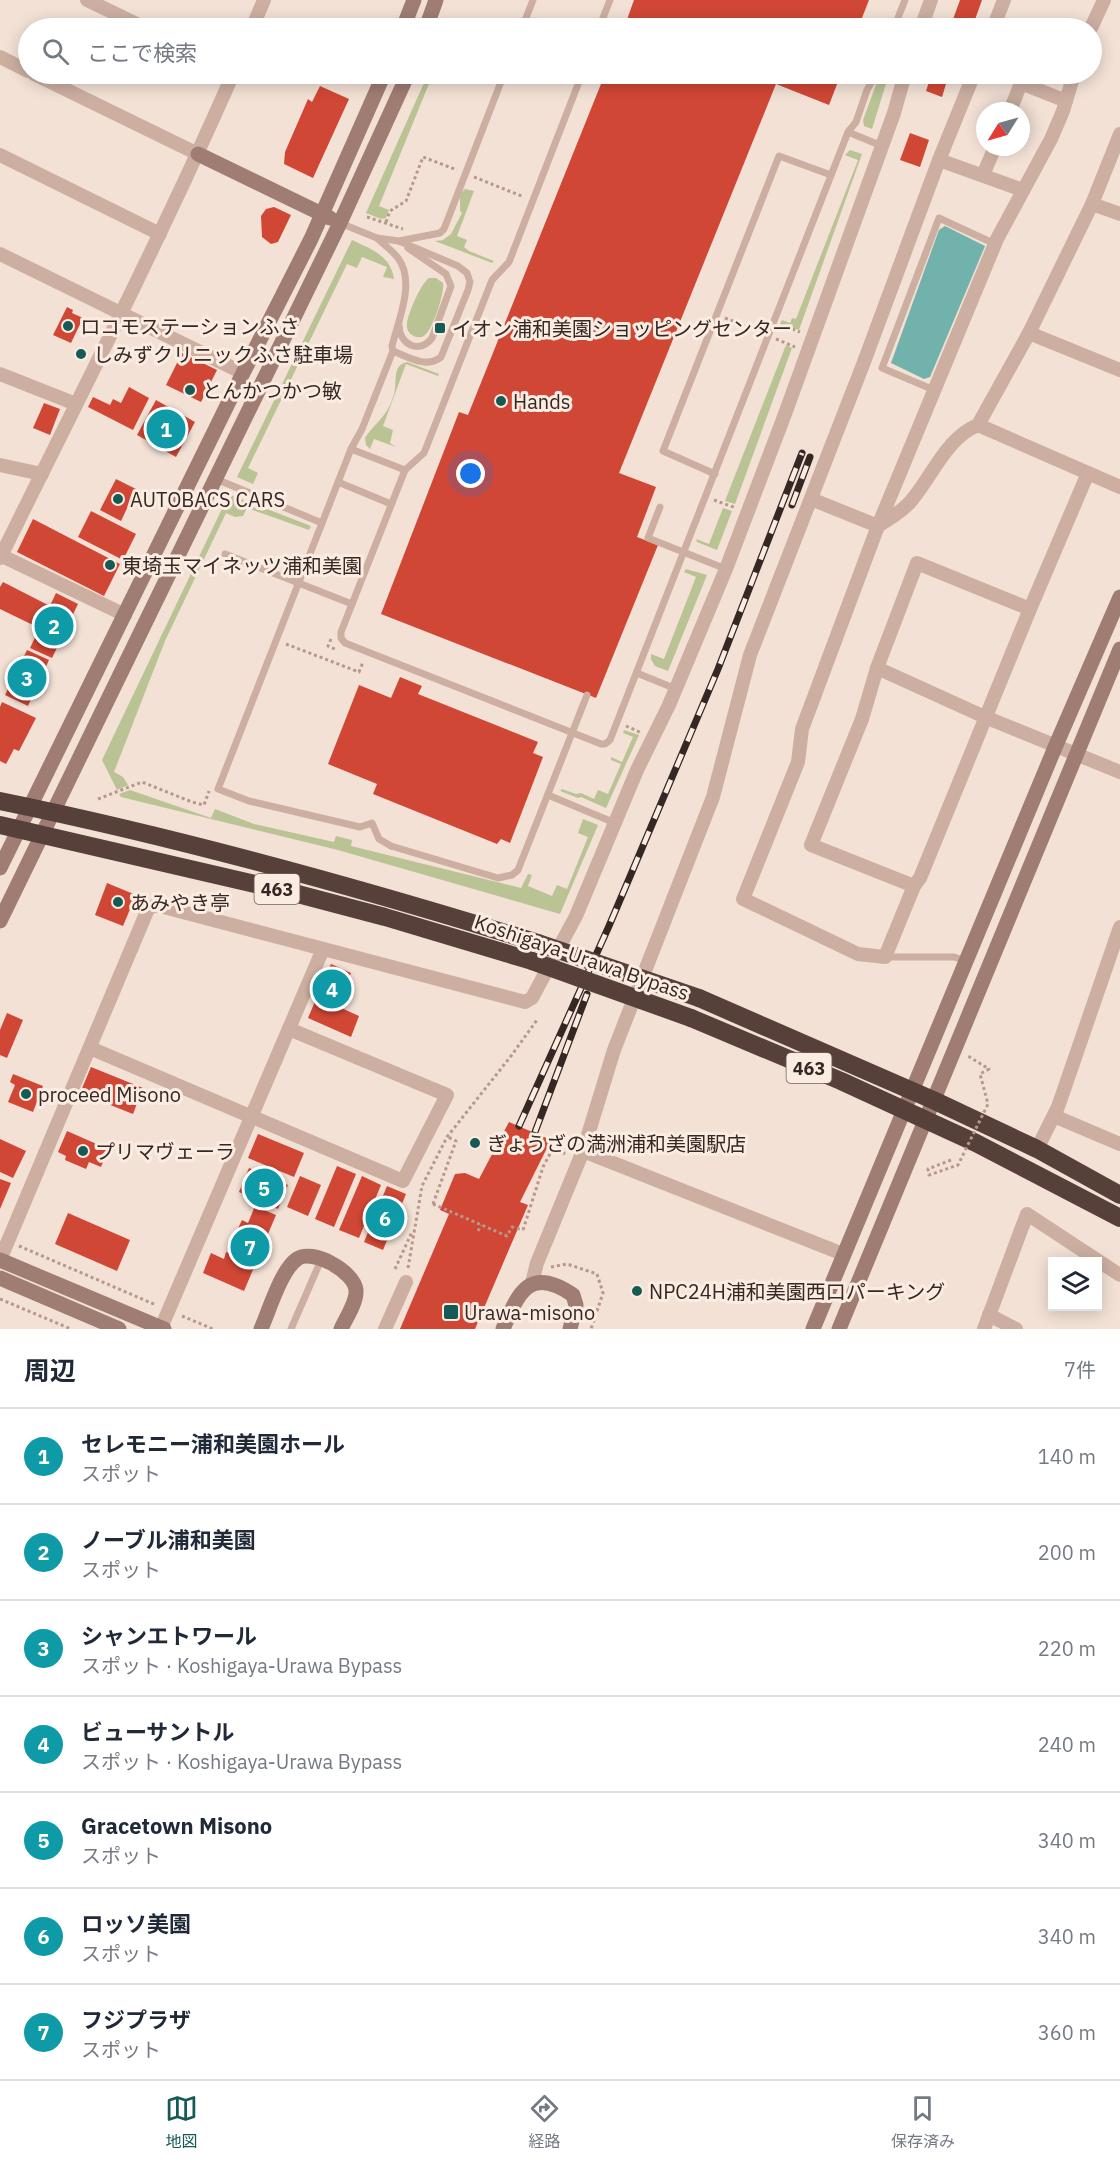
<!DOCTYPE html>
<html lang="ja">
<meta charset="utf-8">
<style>
:root{--surface:#fff;--page:#f6f6f7;--text:#1f2937;--muted:#747a83;--line:#e0e1e3;--accent:#165a56}
body{margin:0;font-family:"IBM Plex Sans","Noto Sans JP",sans-serif;background:var(--page);color:var(--text)}
.controls{position:absolute;right:18px;bottom:18px;display:grid;overflow:hidden;border-radius:0px;box-shadow:0 3px 15px #0003}
.controls button{width:54px;height:54px;display:grid;place-items:center;padding:0;border:0;border-bottom:2px solid var(--line);background:var(--surface);color:var(--text);font:30px sans-serif}
.compass{position:absolute;left:976px;top:102px;width:54px;height:54px;border-radius:50%;background:var(--surface);box-shadow:0 3px 15px #0003;rotate:233deg}
.you{position:absolute;left:471px;top:474px;width:21px;height:21px;margin:-15px;border:4px solid #fff;border-radius:50%;background:#1a73e8;box-shadow:0 0 0 9px #1a73e833}
.badge{display:grid;place-items:center;width:39px;height:39px;border-radius:50%;background:var(--accent);color:#fff;font-size:20px;font-weight:700}
.pin{position:absolute;translate:-50% -50%;border:3px solid #fff;box-shadow:0 2px 6px #0006}
.list{margin:0;padding:0;list-style:none}
h2{display:flex;justify-content:space-between;align-items:center;height:78px;margin:0;padding:0 24px;font-size:26px}
h2 small{font-size:20px;font-weight:400;color:var(--muted)}
.list li{display:grid;grid-template-columns:39px 1fr auto;gap:18px;align-items:center;box-sizing:border-box;height:96px;padding:0 24px;border-top:2px solid var(--line)}
.list b{display:block;font-size:22px;white-space:nowrap}
.list p{margin:0;font-size:20px;white-space:nowrap;color:var(--muted)}
.list em{font-size:20px;font-style:normal;color:var(--muted)}
.icon{flex:none;width:33px;height:33px;fill:none;stroke:currentColor;stroke-width:2;stroke-linecap:round;stroke-linejoin:round}
.map{position:relative;flex:none;width:1120px;height:1329px;overflow:hidden}
.search{position:absolute;background:var(--surface);box-shadow:0 3px 15px #0003;left:18px;right:18px;top:18px;height:66px;display:flex;align-items:center;gap:15px;box-sizing:border-box;padding:0 21px;border-radius:33px;color:var(--muted);font-size:22px}
.sheet{height:750px;background:var(--surface)}
nav{display:flex;justify-content:space-around;align-items:center;box-sizing:border-box;height:84px;border-top:2px solid var(--line);background:var(--surface);font-size:16px;color:var(--muted)}
nav a{display:grid;justify-items:center;gap:3px}
nav .on{color:var(--accent)}
.map>svg:first-child{display:block}
</style>
<div class="map">
<svg width="1120" height="1329" viewBox="0 0 1120 1329">
<rect width="100%" height="100%" fill="#f3e1d5"/>
<g fill="#b9c394">
<path d="M428,74h5l-54,132 10,4 -3,8 -5,1 -15,-6z"/>
<path d="M880,74h9l-17,55 -8,-3 -1,-6z"/>
<path d="M850,150l12,4 -63,176 -19,-6 2,-4 8,3 2,-5 4,1 62,-159 -13,-5z"/>
<path d="M465,189l9,2 -17,45 10,4 -3,7 5,4 25,10 -2,2 -57,-22 8,-1 8,-6 11,-21 -2,-2v-17z"/>
<path d="M352,240c19,9 39,16 42,39l-11,-2 4,-10 -25,-10 -5,11 -10,-4 -99,204 10,5 -5,11 -16,-7z"/>
<path d="M429,278h7l7,5c2,9 -10,46 -18,52 -3,3 -5,2 -9,2 -5,-2 -9,-5 -9,-11 -1,-9 14,-43 22,-48z"/>
<path d="M786,345l6,3 -57,156 -10,-3z"/>
<path d="M407,362l32,12 -1,2 -32,-12 -23,62 10,4 -3,13 6,4 -22,-8 -4,10 -4,-4 -1,-7c12,-18 22,-20 29,-44 4,-13 -3,-28 13,-32z"/>
<path d="M229,494l17,7 2,4 14,6 5,-2 44,17 -2,4 -62,-22 -4,8 -8,1 -9,-4 -61,128 -51,131 9,5 5,8 -11,5 -15,-30z"/>
<path d="M723,508l9,3 -15,39 -20,-8 -1,-3 13,5z"/>
<path d="M686,569l21,6 -39,96 -13,-5 -4,-7v-5l13,5 32,-82 -12,-5z"/>
<path d="M624,730l15,5 -33,73 -25,-11 -3,1 -18,-7 2,-2 14,5 5,-1 13,6 4,-9 10,4 13,-30 -10,-4v-3l11,5 11,-25 -10,-4z"/>
<path d="M130,790l81,28 4,-9 39,15 80,18 2,-6 16,4 -1,6 170,42 7,-14 4,1 -4,11 24,10 5,-11 10,4 21,-52 -10,-4 5,-14 15,6 -38,89 -222,-64 -217,-53 -2,-3z"/>
</g>
<path fill="#72b2ad" d="M945,226l40,20 -55,131 -6,2 -33,-16 48,-133z"/>
<g fill="#d14735">
<path d="M634,0h235l-11,28h-234z"/>
<path d="M960,0h22l-10,28h-27l2,-7 5,1z"/>
<path d="M605,74h236l-12,31 -53,-21 -157,389 37,14 -19,50 21,8 -62,153 -215,-84 78,-202 9,3z"/>
<path d="M931,74h20l-3,8 -18,-7z"/>
<path d="M930,79l16,5 -4,13 -16,-6z"/>
<path d="M320,86l29,13 -36,79 -29,-14 1,-12 23,-53 4,3z"/>
<path d="M910,133l19,7 -9,27 -20,-7z"/>
<path d="M274,207l17,8 -13,27 -7,2 -9,-7 -1,-21 5,-7z"/>
<path d="M67,307l6,3 -1,3 11,5 -12,25 -18,-8z"/>
<path d="M182,353l35,17 -16,32 -35,-17z"/>
<path d="M129,387l20,11 -16,32 -45,-23 5,-10 17,8 3,-6 8,4z"/>
<path d="M156,400l39,22 -19,35 -39,-22z"/>
<path d="M44,403l16,6 -10,26 -17,-7z"/>
<path d="M116,479l20,10 -15,32 -21,-11z"/>
<path d="M91,511l45,23 -13,26 -45,-23z"/>
<path d="M33,519l87,45 -16,32 -87,-44z"/>
<path d="M3,582l45,23 -11,22 -37,-18v-22z"/>
<path d="M56,593l22,11 -26,54 -22,-10z"/>
<path d="M27,650l22,10 -21,46 -23,-11z"/>
<path d="M400,677l22,9 -4,8 120,48 -5,11 10,4 -33,86 -9,-4 -4,5 -124,-50 4,-10 -49,-20 31,-79 32,13z"/>
<path d="M2,702l34,16 -17,33 -5,-2 -8,15 -6,-3v-54z"/>
<path d="M107,883l29,12 -13,31 -28,-11z"/>
<path d="M331,964l20,9 -14,33 22,10 -8,21 -43,-19z"/>
<path d="M7,1013l16,7 -16,38 -7,-3v-25z"/>
<path d="M91,1067l52,21 -10,26 -53,-21z"/>
<path d="M13,1074l30,12 -10,26 -25,-10 7,-17 -5,-3z"/>
<path d="M509,1122l42,18 -31,62 8,3 -53,124h-75l49,-115 -9,-4 15,-36 10,-1 14,6z"/>
<path d="M67,1131l41,18 -7,18 -12,-5 -3,7 -21,-9 1,-4 -8,-4z"/>
<path d="M258,1134l46,19 -10,24 -46,-19z"/>
<path d="M0,1139l26,12 -13,27 -13,-6z"/>
<path d="M337,1166l19,8 -22,53 -19,-8z"/>
<path d="M249,1168l39,17 -10,24 -39,-17z"/>
<path d="M300,1176l21,9 -13,31 -21,-9z"/>
<path d="M362,1176l19,9 -22,53 -20,-8z"/>
<path d="M0,1179l11,4 -11,26z"/>
<path d="M387,1186l19,8 -23,56 -19,-8z"/>
<path d="M255,1206l21,9 -32,76 -41,-18 8,-20 13,6 2,-7 7,3 6,-14 -6,-2 9,-19 6,3z"/>
<path d="M68,1213l62,27 -13,31 -62,-27z"/>
</g>
<g fill="none" stroke-linecap="round" stroke-linejoin="round">
<g stroke="#b7988b" stroke-width="3" stroke-dasharray="3 3" stroke-linecap="butt">
<path d="M535,23l15,5"/>
<path d="M474,177l50,20"/>
<path d="M367,217l36,12"/>
<path d="M386,222l4,-11 16,-10 17,-44 34,13"/>
<path d="M725,318l36,14"/>
<path d="M781,325l19,7"/>
<path d="M776,339l19,8"/>
<path d="M714,500l22,8"/>
<path d="M331,639l-3,7 9,4"/>
<path d="M286,644l73,28 4,-10"/>
<path d="M626,726l16,7"/>
<path d="M98,799l44,-17 50,20 12,3 5,-14"/>
<path d="M433,1204l23,-63 -8,-4"/>
<path d="M523,1230l20,-63 9,-17 15,4"/>
<path d="M478,1231l3,-6"/>
<path d="M19,1246l137,59"/>
<path d="M551,1267l16,-3 30,10 6,19 -12,36"/>
<path d="M408,1268l14,-82 25,-49 64,-81 26,-36"/>
<path d="M395,1269l17,-37"/>
<path d="M0,1299l71,30"/>
<path d="M182,1316l31,13"/>
</g>
<g stroke="#ccafa1" stroke-width="7">
<path d="M522,28l11,-28"/>
<path d="M599,28l11,-28"/>
<path d="M894,28l11,-28"/>
<path d="M848,132l34,14"/>
<path d="M340,223l37,15 22,3 59,25 9,7 3,9 -2,8 -27,67c-14,12 -33,0 -48,-6l-1,-5c6,-25 24,-64 6,-88 -6,-8 -15,-14 -21,-20"/>
<path d="M399,241l41,-8 4,-4 60,-155"/>
<path d="M399,325c0,19 20,30 33,13l19,-52 -5,-12 -38,-26"/>
<path d="M934,390l-52,-22 57,-150 56,26"/>
<path d="M351,449l54,21 -64,162v6l4,5 256,101h4l5,-4 238,-608 8,-10 11,-32 9,-16"/>
<path d="M405,470l19,-17 68,-173 17,-18 73,-188"/>
<path d="M715,474l-52,-23 116,-295 52,19"/>
<path d="M216,479l106,44"/>
<path d="M338,482l53,22"/>
<path d="M660,507l-12,31 78,31"/>
<path d="M225,554l127,50"/>
<path d="M637,673l39,16"/>
<path d="M548,795l67,28"/>
<path d="M391,846l-12,-7 -7,-16 -12,4 -111,-26 -31,-12 133,-340 11,-20 31,-78"/>
<path d="M885,957h69l12,4"/>
<path d="M291,1329l30,-69"/>
</g>
<g stroke="#ccafa1" stroke-width="14">
<path d="M87,0l58,28"/>
<path d="M252,28l12,-28"/>
<path d="M921,28l10,-28"/>
<path d="M993,28l11,-28"/>
<path d="M1091,28l13,-28"/>
<path d="M0,57l28,14"/>
<path d="M34,74l164,80"/>
<path d="M1010,111l11,-28 45,18"/>
<path d="M0,155l160,79"/>
<path d="M939,160l84,30"/>
<path d="M983,175l12,-28"/>
<path d="M1092,204l28,10"/>
<path d="M0,254l243,119"/>
<path d="M1029,333l91,37"/>
<path d="M0,374l76,30"/>
<path d="M978,425l142,62"/>
<path d="M0,465l42,9"/>
<path d="M811,499l67,27c12,-8 24,-14 33,-25 22,-26 35,-63 67,-76l51,-92 63,-129 28,-70"/>
<path d="M0,555l125,60"/>
<path d="M0,558c79,-160 161,-320 233,-484"/>
<path d="M1030,609l-110,269 -6,8 -29,71 -27,-3 -115,-55 55,-137 4,-33 76,-203 119,-287 54,-100 12,-28 11,-37"/>
<path d="M877,668l108,49 135,55"/>
<path d="M914,886l-103,-41 51,-126 15,-51 40,-105 113,46 58,-136"/>
<path d="M90,1048l313,133 44,-86 -158,-66"/>
<path d="M1054,1116l66,28"/>
<path d="M1037,1149l21,-42 62,-180"/>
<path d="M583,1151l31,-101 99,-253 37,-142 114,-293 75,-202 35,-86"/>
<path d="M0,1260l148,-351 8,-4 369,97 7,-4 44,-82 61,-146 32,-65 57,-136 59,-155 109,-301 11,-39"/>
<path d="M532,1283l5,-20 46,-112 260,103"/>
<path d="M989,1315l27,14"/>
<path d="M161,1328l162,-379"/>
<path d="M385,1329l21,-47"/>
<path d="M984,1329l43,-115 93,61"/>
</g>
<g stroke="#9f7d72" stroke-width="15">
<path d="M403,28l11,-28"/>
<path d="M426,28l10,-28"/>
<path d="M198,154l132,64"/>
<path d="M0,868l243,-495 68,-134 73,-165"/>
<path d="M0,921l340,-698 68,-149"/>
<path d="M0,1260l164,69"/>
<path d="M0,1278l119,51"/>
<path d="M261,1329c8,-18 20,-59 36,-70 15,-11 57,12 59,31 1,12 -10,28 -15,39"/>
<path d="M503,1329c16,-38 27,-63 70,-34l3,10 -6,24"/>
<path d="M813,1329l243,-584 64,-148"/>
<path d="M839,1329l281,-680"/>
</g>
<g stroke="#57403a" stroke-width="18">
<path d="M0,801c182,37 361,87 538,142"/>
<path d="M0,825l294,68 91,24 147,44"/>
<path d="M699,998l234,102 104,49 83,46"/>
<path d="M691,1018l150,63 135,62 144,75"/>
</g>
<g stroke="#352724" stroke-width="7">
<g id="rail">
<path d="M792,505l18,-48"/>
<path d="M519,1126l90,-200 109,-257 84,-216"/>
<path d="M535,1132l52,-138"/>
</g>
</g>
<use href="#rail" stroke="#fbece2" stroke-width="4.5" stroke-dasharray="14" stroke-linecap="butt"/>
<g stroke="#b7988b" stroke-width="3" stroke-dasharray="3 3" stroke-linecap="butt">
<path d="M951,1160l-23,9 1,6 29,-10 30,-61 -8,-30 9,-5 -21,-13"/>
<path d="M433,1204l74,32 5,-9 11,3"/>
</g>
<path stroke="#ccafa1" stroke-width="7" d="M391,846l107,32 14,-3 6,-5 69,-175"/>
<g stroke="#57403a" stroke-width="18">
<path d="M538,943l161,55"/>
<path d="M532,961l159,57"/>
</g>
</g>
<g fill="#165a56" stroke="#fbece2" stroke-width="2">
<circle cx="68" cy="326" r="6"/>
<rect x="434" y="322" width="12" height="12" rx="3"/>
<circle cx="81" cy="354" r="6"/>
<circle cx="190" cy="390" r="6"/>
<circle cx="501" cy="401" r="6"/>
<circle cx="118" cy="499" r="6"/>
<circle cx="110" cy="565" r="6"/>
<circle cx="118" cy="902" r="6"/>
<circle cx="26" cy="1094" r="6"/>
<circle cx="475" cy="1143" r="6"/>
<circle cx="83" cy="1151" r="6"/>
<circle cx="637" cy="1291" r="6"/>
<rect x="443" y="1304" width="16" height="16" rx="3"/>
</g>
<g text-anchor="middle" dominant-baseline="central" stroke-width="6" stroke-linejoin="round" paint-order="stroke">
<g fill="#fbece2" stroke="#70625d" stroke-width="1.5">
<rect x="254.5" y="874" width="45" height="30" rx="4.5"/>
<rect x="786.5" y="1053" width="45" height="30" rx="4.5"/>
</g>
<g font-size="18" font-weight="bold" fill="#352724">
<text x="277" y="889">463</text>
<text x="809" y="1068">463</text>
</g>
<g font-size="20" fill="#352724" stroke="#fbece2" text-anchor="start">
<text x="80" y="326">ロコモステーションふさ</text>
<text x="452" y="328">イオン浦和美園ショッピングセンター</text>
<text x="93" y="354">しみずクリニックふさ駐車場</text>
<text x="202" y="390">とんかつかつ敏</text>
<text x="513" y="401">Hands</text>
<text x="130" y="499">AUTOBACS CARS</text>
<text x="122" y="565">東埼玉マイネッツ浦和美園</text>
<text x="130" y="902">あみやき亭</text>
<text x="38" y="1094">proceed Misono</text>
<text x="487" y="1143">ぎょうざの満洲浦和美園駅店</text>
<text x="95" y="1151">プリマヴェーラ</text>
<text x="649" y="1291">NPC24H浦和美園西口パーキング</text>
<text x="464" y="1312">Urawa-misono</text>
</g>
<g font-size="20" fill="#352724" stroke="#fbece2">
<text transform="translate(582 957) rotate(19)">Koshigaya-Urawa Bypass</text>
</g>
</g>
</svg>
<div class="controls">
<button><svg class="icon" aria-label="layers" viewBox="0 0 24 24"><path d="M12 4l9 5-9 5-9-5zM3 14l9 5 9-5"/></svg></button>
</div>
<svg class="compass" viewBox="-18 -18 36 36"><path d="M0-13l5 13h-10z" fill="#e53935"/><path d="M0 13l5-13h-10z" fill="#747a83"/></svg>
<div class="you"></div>
<div class="pin badge" style="left:166px;top:429px;background:#0f9aa8">1</div>
<div class="pin badge" style="left:54px;top:626px;background:#0f9aa8">2</div>
<div class="pin badge" style="left:27px;top:678px;background:#0f9aa8">3</div>
<div class="pin badge" style="left:332px;top:989px;background:#0f9aa8">4</div>
<div class="pin badge" style="left:264px;top:1188px;background:#0f9aa8">5</div>
<div class="pin badge" style="left:385px;top:1218px;background:#0f9aa8">6</div>
<div class="pin badge" style="left:250px;top:1247px;background:#0f9aa8">7</div>
<div class="search"><svg class="icon" aria-label="search" viewBox="0 0 24 24"><circle cx="10" cy="10" r="6"/><path d="M15 15l6 6"/></svg>ここで検索</div>
</div>
<section class="sheet">
<h2>周辺<small>7件</small></h2>
<ul class="list">
<li><span class="badge" style="background:#0f9aa8">1</span><div><b>セレモニー浦和美園ホール</b><p>スポット</p></div><em>140 m</em></li>
<li><span class="badge" style="background:#0f9aa8">2</span><div><b>ノーブル浦和美園</b><p>スポット</p></div><em>200 m</em></li>
<li><span class="badge" style="background:#0f9aa8">3</span><div><b>シャンエトワール</b><p>スポット · Koshigaya-Urawa Bypass</p></div><em>220 m</em></li>
<li><span class="badge" style="background:#0f9aa8">4</span><div><b>ビューサントル</b><p>スポット · Koshigaya-Urawa Bypass</p></div><em>240 m</em></li>
<li><span class="badge" style="background:#0f9aa8">5</span><div><b>Gracetown Misono</b><p>スポット</p></div><em>340 m</em></li>
<li><span class="badge" style="background:#0f9aa8">6</span><div><b>ロッソ美園</b><p>スポット</p></div><em>340 m</em></li>
<li><span class="badge" style="background:#0f9aa8">7</span><div><b>フジプラザ</b><p>スポット</p></div><em>360 m</em></li>
</ul>
</section>
<nav>
<a class="on"><svg class="icon" aria-label="map" viewBox="0 0 24 24"><path d="M3 6l6-2 6 2 6-2v14l-6 2-6-2-6 2zM9 4v14M15 6v14"/></svg>地図</a>
<a><svg class="icon" aria-label="directions" viewBox="0 0 24 24"><path d="M12 3l9 9-9 9-9-9zM9 14v-3h6M13 9l2 2-2 2"/></svg>経路</a>
<a><svg class="icon" aria-label="saved" viewBox="0 0 24 24"><path d="M7 4h10v16l-5-4-5 4z"/></svg>保存済み</a>
</nav>
